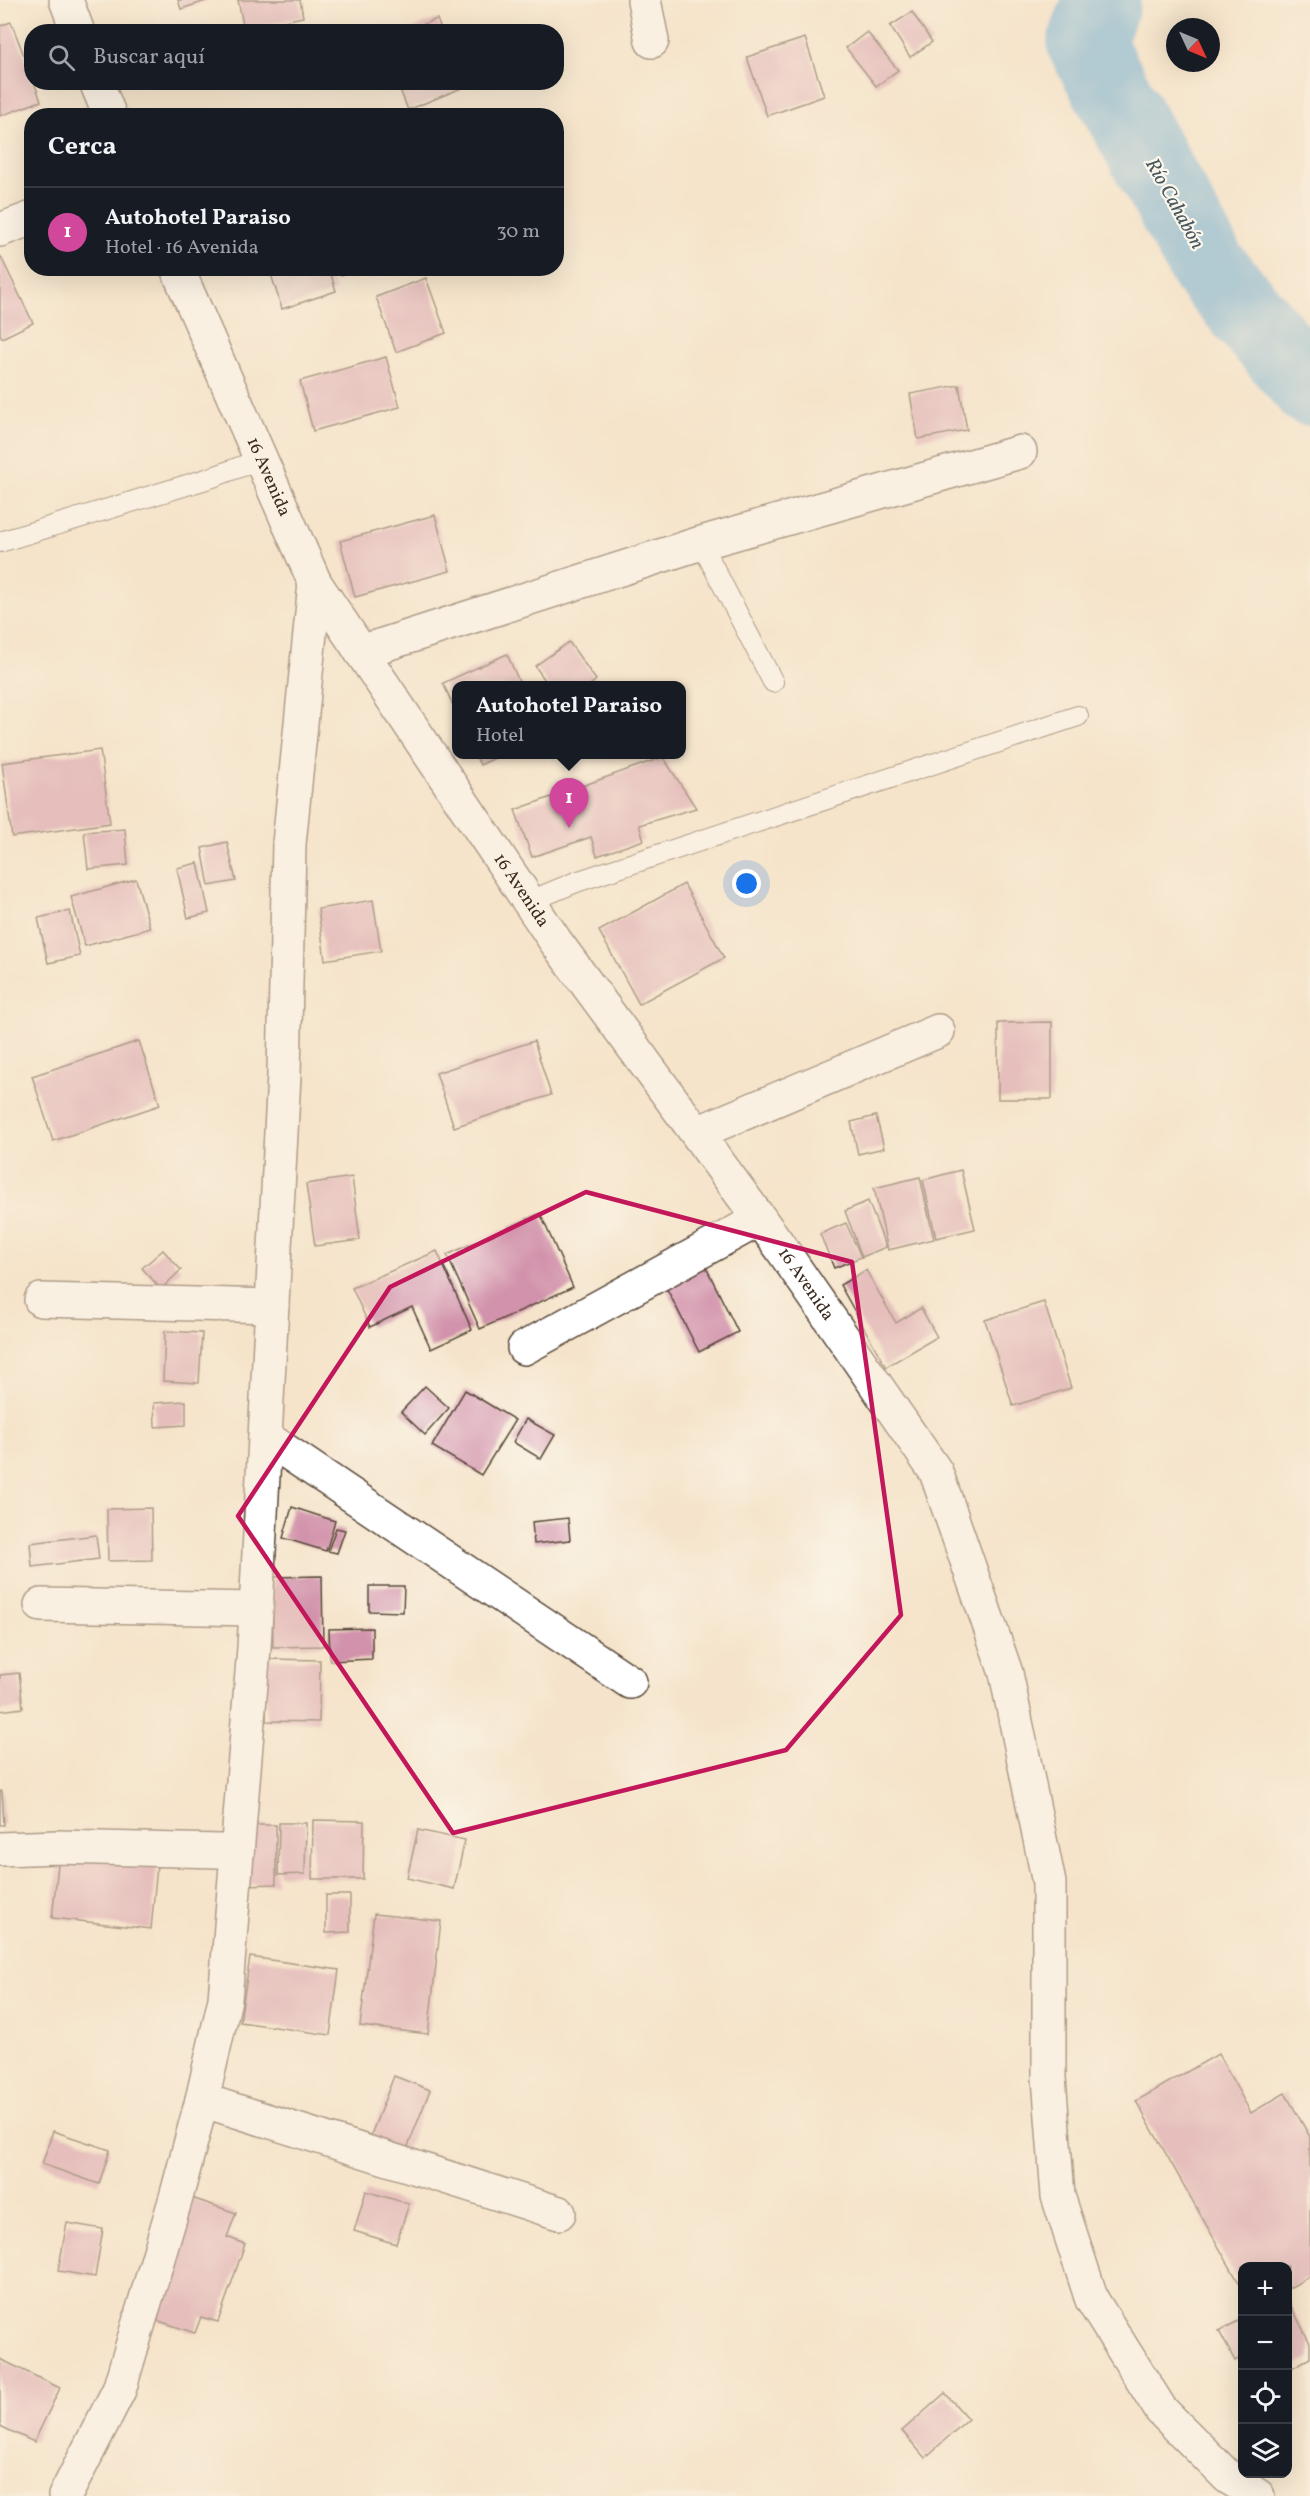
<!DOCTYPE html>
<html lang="es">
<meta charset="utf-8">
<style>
:root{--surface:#171b24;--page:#20242c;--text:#f1f3f6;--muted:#9ea1a6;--line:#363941;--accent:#ea580c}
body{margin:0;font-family:Vollkorn,serif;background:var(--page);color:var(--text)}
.controls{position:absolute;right:18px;bottom:18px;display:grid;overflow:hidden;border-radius:12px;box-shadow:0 6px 24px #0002}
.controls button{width:54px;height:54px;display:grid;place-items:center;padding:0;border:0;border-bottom:2px solid var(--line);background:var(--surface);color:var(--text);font:30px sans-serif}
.compass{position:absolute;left:1166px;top:18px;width:54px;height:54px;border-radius:50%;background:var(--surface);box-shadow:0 6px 24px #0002;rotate:134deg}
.you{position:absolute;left:747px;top:884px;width:21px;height:21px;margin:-15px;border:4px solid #fff;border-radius:50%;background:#1a73e8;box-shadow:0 0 0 9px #1a73e833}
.badge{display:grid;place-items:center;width:39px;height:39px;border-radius:50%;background:var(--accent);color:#fff;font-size:20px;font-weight:700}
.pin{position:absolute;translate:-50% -50px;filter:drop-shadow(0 2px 3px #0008)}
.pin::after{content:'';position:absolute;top:32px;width:21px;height:18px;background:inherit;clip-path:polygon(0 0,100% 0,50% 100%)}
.popup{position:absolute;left:452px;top:681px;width:234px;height:78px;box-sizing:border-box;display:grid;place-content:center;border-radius:12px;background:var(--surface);filter:drop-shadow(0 2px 4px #0005);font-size:20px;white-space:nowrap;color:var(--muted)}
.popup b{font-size:22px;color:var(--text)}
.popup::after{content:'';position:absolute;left:50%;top:100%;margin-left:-12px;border:12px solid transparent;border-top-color:var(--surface)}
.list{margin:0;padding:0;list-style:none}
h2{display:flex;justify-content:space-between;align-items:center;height:78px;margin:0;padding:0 24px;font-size:26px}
h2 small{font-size:20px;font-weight:400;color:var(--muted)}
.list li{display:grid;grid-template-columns:39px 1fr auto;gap:18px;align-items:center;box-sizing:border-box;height:90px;padding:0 24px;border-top:2px solid var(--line)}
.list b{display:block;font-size:22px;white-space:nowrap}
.list p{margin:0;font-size:20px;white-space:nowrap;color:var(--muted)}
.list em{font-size:20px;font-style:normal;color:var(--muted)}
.icon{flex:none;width:33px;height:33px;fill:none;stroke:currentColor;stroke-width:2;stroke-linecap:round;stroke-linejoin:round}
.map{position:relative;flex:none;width:1310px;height:2496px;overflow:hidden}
.search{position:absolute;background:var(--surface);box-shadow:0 6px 24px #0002;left:24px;top:24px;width:540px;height:66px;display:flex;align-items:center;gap:15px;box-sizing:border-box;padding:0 21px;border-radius:24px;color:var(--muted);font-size:22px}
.panel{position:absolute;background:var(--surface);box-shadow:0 6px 24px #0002;left:24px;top:108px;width:540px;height:168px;border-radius:24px}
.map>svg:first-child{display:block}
</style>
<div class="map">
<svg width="1310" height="2496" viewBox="0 0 1310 2496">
<rect width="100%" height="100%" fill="#fbf7ec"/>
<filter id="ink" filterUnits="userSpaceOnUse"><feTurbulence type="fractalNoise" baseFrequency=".0167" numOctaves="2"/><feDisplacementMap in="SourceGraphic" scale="12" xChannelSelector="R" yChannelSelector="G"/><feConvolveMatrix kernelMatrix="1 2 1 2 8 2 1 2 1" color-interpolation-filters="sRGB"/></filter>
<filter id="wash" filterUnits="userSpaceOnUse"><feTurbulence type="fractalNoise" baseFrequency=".008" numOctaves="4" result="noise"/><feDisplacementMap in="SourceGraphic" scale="24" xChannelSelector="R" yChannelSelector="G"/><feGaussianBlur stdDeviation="1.35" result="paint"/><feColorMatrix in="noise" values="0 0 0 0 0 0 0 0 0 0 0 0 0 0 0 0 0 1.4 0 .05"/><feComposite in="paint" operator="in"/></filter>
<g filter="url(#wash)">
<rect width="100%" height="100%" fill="#f5e4cb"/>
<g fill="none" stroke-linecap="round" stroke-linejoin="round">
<path stroke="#61abd9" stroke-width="78" d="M1102,0l-16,44 122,223 102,120"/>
</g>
<g id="blocks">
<g fill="#d292ab">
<path d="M178,0h31l-28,9z"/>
<path d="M238,0h62l3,17 -59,13z"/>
<path d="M912,12l20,30 -22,15 -20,-31z"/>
<path d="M437,19l5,13h-36v-1z"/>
<path d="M11,22l21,54v6h2l7,19 -41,15v-90z"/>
<path d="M867,32l31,38 -22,16 -30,-38z"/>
<path d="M805,38l19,58 -57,20 -20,-59z"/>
<path d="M397,82h65l2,5 -56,23z"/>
<path d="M0,255l33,68 -31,15 -2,-4z"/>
<path d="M269,268h60l7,23 -54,18z"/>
<path d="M339,268h19v1l-17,6z"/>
<path d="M426,278l20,55 -50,19 -20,-55z"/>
<path d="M386,357l14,50 -87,24 -13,-50z"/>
<path d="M959,385l8,45 -49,9 -8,-45z"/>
<path d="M435,515l15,56 -95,26 -15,-56z"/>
<path d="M569,642l27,38 -7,6h-40l-14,-20z"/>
<path d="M507,654l14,32h-65v26l-13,-29z"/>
<path d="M100,750l10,73 -98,14 -10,-74z"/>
<path d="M475,754h28l-23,11z"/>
<path d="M663,757l33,51 -57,17 5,15 -47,16 -6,-19 -59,20 -17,-47z"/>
<path d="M125,829l3,36 -40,4 -4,-37z"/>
<path d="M227,842l9,39 -27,5 -7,-38z"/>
<path d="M198,863l11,50 -21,5 -11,-50z"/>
<path d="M136,879l14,49 -65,18 -14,-49z"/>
<path d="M684,884l40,74 -85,46 -40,-73z"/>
<path d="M373,900l8,51 -56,9 -7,-51z"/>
<path d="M70,911l10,45 -32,7 -10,-45z"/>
<path d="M1052,1022v77h-54v-76z"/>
<path d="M139,1041l21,64 -107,36 -21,-65z"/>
<path d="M534,1041l17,54 -97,32 -18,-54z"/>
<path d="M876,1116l8,32 -26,6 -7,-32z"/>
<path d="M961,1170l14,59 -39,9 -13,-58z"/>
<path d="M352,1177l8,63 -45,6 -9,-62z"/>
<path d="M920,1177l14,62 -46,11 -14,-62z"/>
<path d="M868,1201l18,46 -24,10 -17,-46z"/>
<path d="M540,1213l33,74 -93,42 -33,-74z"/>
<path d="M846,1223l15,34 -27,11 -14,-34z"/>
<path d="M163,1250l18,20 -20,19 -19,-21z"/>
<path d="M437,1251l35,79 -41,19 -19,-42 -42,20 -18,-39z"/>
<path d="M701,1257l37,75 -39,20 -38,-75z"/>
<path d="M866,1270l30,53 25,-15 16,29 -51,30 -46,-82z"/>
<path d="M1044,1302l27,86 -58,18 -28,-86z"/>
<path d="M165,1331l37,2 -3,50 -36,-2z"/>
<path d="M425,1386l24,22 -24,27 -24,-23z"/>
<path d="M465,1390l50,30 -34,55 -49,-29z"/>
<path d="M186,1401v24l-31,2 -1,-24z"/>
<path d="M526,1419l29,16 -14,24 -28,-17z"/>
<path d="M292,1507l43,14 -9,30 -43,-13z"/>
<path d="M151,1508l1,52 -44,1 -1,-52z"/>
<path d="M568,1518l2,22 -36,4 -2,-22z"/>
<path d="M336,1528l9,2 -8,23 -9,-2z"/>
<path d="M96,1535l3,24 -67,8 -2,-24z"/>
<path d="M322,1576l1,70 -50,1 -1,-70z"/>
<path d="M369,1586h35l-1,26 -34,-1z"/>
<path d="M372,1628v31l-42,2 -1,-32z"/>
<path d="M267,1659l53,1 -1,62 -53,-1z"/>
<path d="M19,1673l4,35 -23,3v-36z"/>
<path d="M0,1791h2l2,34h-4z"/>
<path d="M313,1820l51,1 -1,58h-51z"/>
<path d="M279,1823h27l-1,51 -27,1z"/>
<path d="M243,1825h33v59l-33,1z"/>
<path d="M418,1830l47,10 -11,49 -47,-11z"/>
<path d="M59,1856l98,10 -6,63 -99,-11z"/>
<path d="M326,1895h24v37l-24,1z"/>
<path d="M374,1914l67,7 -13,113 -68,-8z"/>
<path d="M250,1957l89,13 -9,65 -90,-13z"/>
<path d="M1218,2054l33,59 34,-20 25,44v139l-22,13v-23h-46v22l-106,-187z"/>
<path d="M394,2076l36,14 -27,69 -36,-14z"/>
<path d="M53,2131l57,19 -11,34 -57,-20z"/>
<path d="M366,2191l43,13 -13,40 -42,-13z"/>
<path d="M186,2196l50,17 -9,24 18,7 -27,78 -17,-5 -6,16 -51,-17z"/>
<path d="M67,2223l36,6 -8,48 -37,-6z"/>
<path d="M1288,2300l22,43v15l-22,12z"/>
<path d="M1242,2319v38l-7,4 -16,-30z"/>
<path d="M0,2359l60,29 -26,54 -34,-16z"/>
<path d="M945,2393l23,26 -43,39 -23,-27z"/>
</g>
</g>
</g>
<g filter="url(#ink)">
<use href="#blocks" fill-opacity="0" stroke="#574638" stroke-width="1.5"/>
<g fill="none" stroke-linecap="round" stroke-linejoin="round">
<g stroke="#574638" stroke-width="22">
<g id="lane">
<path d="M0,542l213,-65 48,-18"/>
<path d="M701,543l72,139"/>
<path d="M528,902l48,-20 502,-166"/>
</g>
</g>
<g stroke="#574638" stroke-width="36">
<g id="street">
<path d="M66,0l12,32"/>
<path d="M644,0l8,41"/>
<path d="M96,82l14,34"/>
<path d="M0,230l32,-12"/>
<path id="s1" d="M177,268l138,315 241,359 225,306 155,224 70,201 43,210v194l9,119 34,104 69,110 67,67 30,19"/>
<path d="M361,652l340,-109 319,-91"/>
<path d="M697,1133l241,-102"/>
<path d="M41,1300l231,6"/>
<path d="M524,1348l236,-129"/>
<path d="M265,1437l365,245"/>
<path d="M41,1605l215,4"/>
<path d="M0,1849l58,-2 162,4 17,2"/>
<path d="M202,2100l357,113"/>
<path d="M65,2496l54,-106 58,-196 25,-94 23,-101 29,-351 30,-573 5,-231 26,-261"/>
</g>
</g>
<use href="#lane" stroke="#fff" stroke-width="20"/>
<use href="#street" stroke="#fff" stroke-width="33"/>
</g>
</g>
<path d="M0 0H1310V2496H0ZM586,1192l266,70 49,353 -115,135 -333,83 -215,-317 152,-229z" fill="#f5e4cb" fill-opacity=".55" fill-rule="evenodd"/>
<path fill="none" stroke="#c2185b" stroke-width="4.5" stroke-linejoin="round" d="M586,1192l266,70 49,353 -115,135 -333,83 -215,-317 152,-229z"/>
<g text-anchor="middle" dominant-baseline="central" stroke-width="4.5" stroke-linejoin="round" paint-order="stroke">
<g font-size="18" fill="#3b2a1e" stroke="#fbf7ec">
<text stroke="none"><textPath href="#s1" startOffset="228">16 Avenida</textPath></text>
<text stroke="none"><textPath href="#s1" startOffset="714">16 Avenida</textPath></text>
<text stroke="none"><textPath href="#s1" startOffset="1200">16 Avenida</textPath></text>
</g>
<g font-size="20" font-style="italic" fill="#48575f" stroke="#fbf7ec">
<text transform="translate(1174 204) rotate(61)">Río Cahabón</text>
</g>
</g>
</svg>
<div class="controls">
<button>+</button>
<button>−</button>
<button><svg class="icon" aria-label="locate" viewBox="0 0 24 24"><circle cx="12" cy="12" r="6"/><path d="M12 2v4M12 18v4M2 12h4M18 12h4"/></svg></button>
<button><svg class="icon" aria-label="layers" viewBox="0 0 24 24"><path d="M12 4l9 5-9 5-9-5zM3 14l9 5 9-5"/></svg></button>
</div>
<svg class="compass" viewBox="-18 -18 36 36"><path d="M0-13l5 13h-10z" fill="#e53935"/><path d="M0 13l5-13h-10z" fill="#9ea1a6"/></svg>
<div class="you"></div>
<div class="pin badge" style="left:569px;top:828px;background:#d1479c">1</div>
<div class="popup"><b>Autohotel Paraiso</b>Hotel</div>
<div class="search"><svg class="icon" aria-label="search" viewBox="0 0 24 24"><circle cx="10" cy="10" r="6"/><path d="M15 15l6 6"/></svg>Buscar aquí</div>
<section class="panel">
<h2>Cerca<small></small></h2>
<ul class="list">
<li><span class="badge" style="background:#d1479c">1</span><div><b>Autohotel Paraiso</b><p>Hotel · 16 Avenida</p></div><em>30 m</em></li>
</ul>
</section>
</div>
